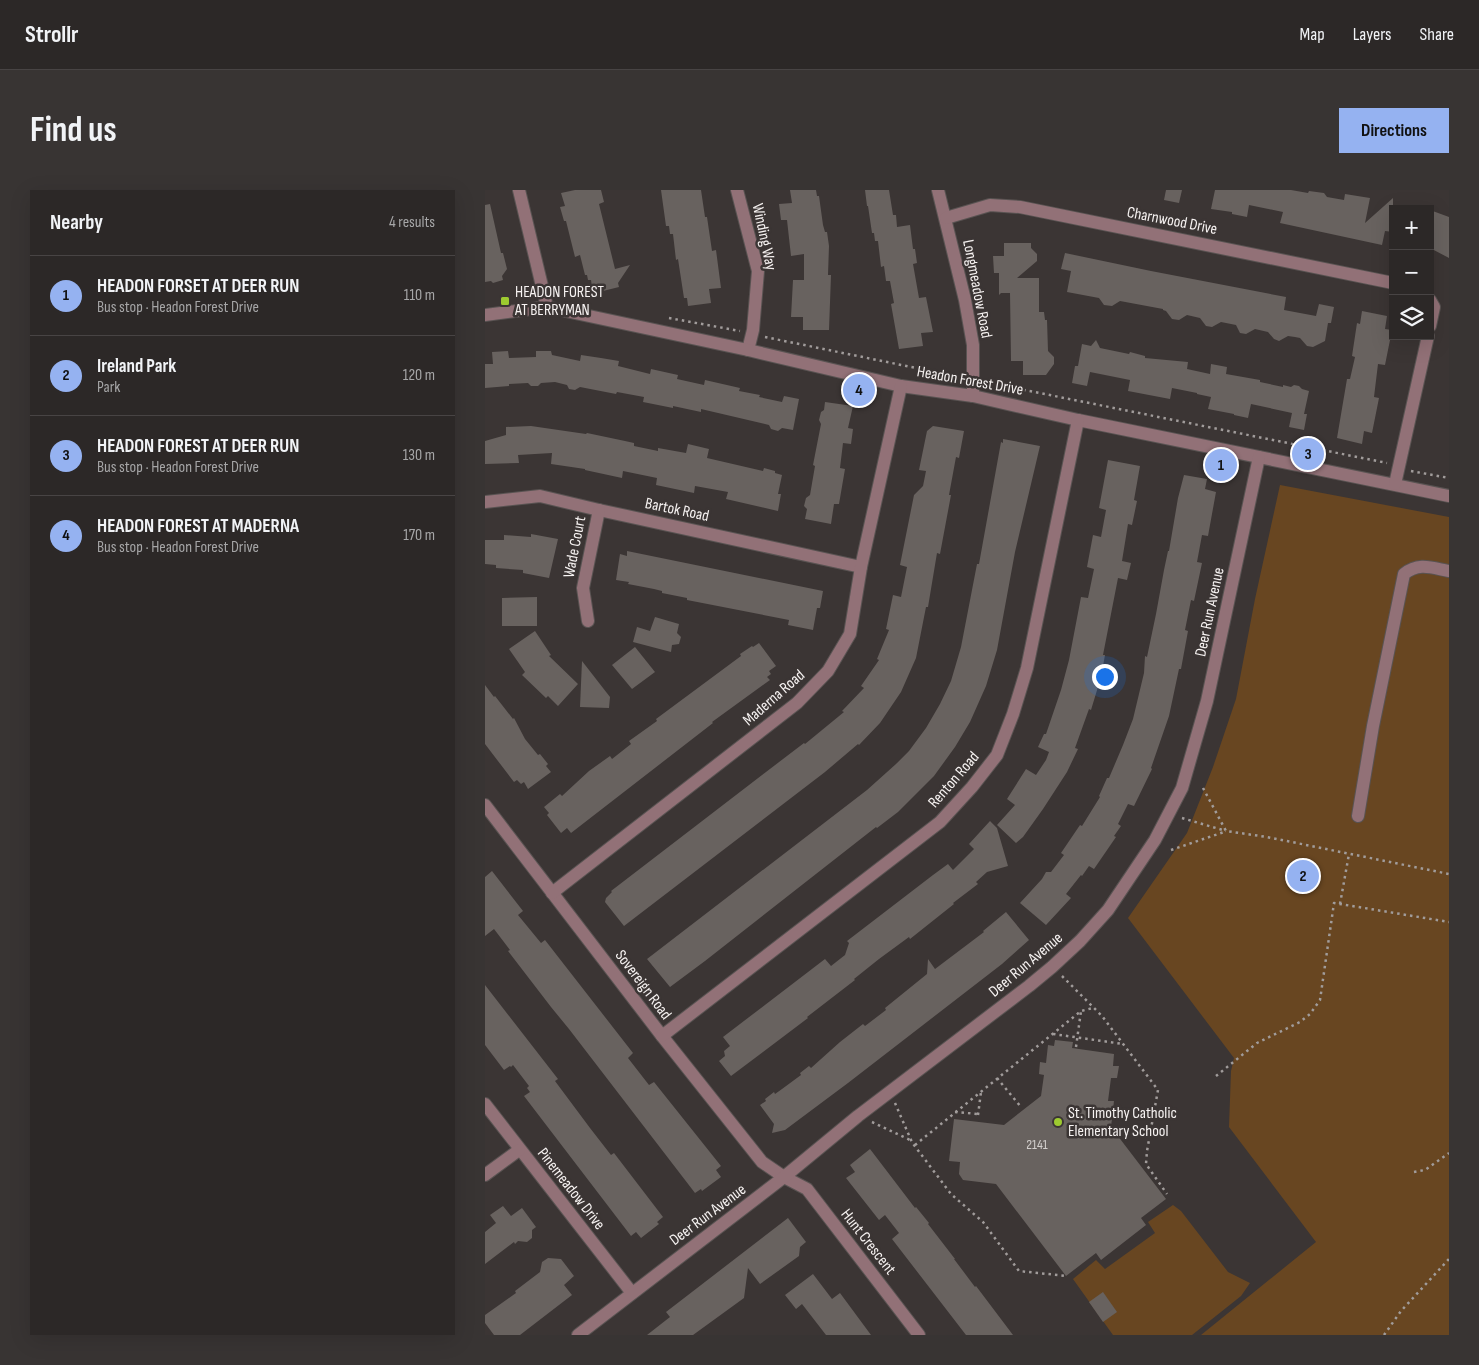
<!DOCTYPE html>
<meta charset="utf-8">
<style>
:root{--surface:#2c2827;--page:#383433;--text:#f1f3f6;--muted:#a6a6a7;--line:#484444;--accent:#95b2f1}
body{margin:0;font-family:"Sofia Sans Condensed",sans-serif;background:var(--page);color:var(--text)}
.controls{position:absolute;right:15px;top:15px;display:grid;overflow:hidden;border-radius:0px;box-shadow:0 5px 20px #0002}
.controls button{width:45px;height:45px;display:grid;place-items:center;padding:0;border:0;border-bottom:1px solid var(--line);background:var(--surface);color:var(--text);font:25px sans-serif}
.you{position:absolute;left:619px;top:486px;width:18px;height:18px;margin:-12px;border:4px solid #fff;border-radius:50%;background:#1a73e8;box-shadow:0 0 0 8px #1a73e833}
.badge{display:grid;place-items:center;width:32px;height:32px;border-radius:50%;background:var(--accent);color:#111;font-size:16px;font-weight:700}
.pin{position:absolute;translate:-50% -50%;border:2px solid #fff;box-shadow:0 1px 5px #0006}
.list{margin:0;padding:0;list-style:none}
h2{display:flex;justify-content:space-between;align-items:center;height:65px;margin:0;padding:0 20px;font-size:21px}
h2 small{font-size:16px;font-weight:400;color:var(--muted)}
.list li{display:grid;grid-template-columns:32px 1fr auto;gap:15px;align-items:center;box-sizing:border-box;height:80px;padding:0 20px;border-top:1px solid var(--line)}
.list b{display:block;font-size:19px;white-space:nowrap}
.list p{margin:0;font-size:16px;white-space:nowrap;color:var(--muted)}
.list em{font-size:16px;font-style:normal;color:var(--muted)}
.icon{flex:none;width:28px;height:28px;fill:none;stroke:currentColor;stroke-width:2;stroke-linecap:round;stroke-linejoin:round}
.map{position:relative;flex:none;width:964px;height:1145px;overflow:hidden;border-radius:0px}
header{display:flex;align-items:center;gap:30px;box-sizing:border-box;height:70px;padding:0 25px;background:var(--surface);border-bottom:1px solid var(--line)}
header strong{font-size:24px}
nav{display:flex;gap:28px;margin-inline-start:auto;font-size:18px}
.intro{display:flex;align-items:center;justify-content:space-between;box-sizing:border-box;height:120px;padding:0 30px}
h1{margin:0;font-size:35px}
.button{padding:12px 22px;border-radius:0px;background:var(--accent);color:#111;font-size:18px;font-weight:700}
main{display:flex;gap:30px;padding:0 30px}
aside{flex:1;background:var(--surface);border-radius:0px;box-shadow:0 5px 20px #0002}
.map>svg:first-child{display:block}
</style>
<header>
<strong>Strollr</strong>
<nav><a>Map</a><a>Layers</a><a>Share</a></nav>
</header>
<div class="intro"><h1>Find us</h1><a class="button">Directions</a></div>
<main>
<aside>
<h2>Nearby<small>4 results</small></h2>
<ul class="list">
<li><span class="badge">1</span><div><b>HEADON FORSET AT DEER RUN</b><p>Bus stop · Headon Forest Drive</p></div><em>110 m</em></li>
<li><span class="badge">2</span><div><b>Ireland Park</b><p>Park</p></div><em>120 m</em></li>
<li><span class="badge">3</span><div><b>HEADON FOREST AT DEER RUN</b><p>Bus stop · Headon Forest Drive</p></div><em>130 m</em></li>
<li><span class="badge">4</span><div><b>HEADON FOREST AT MADERNA</b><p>Bus stop · Headon Forest Drive</p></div><em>170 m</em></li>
</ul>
</aside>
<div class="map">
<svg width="964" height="1145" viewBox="0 0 964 1145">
<rect width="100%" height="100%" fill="#3b3534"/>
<g fill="#684621">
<path d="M795,295l169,32v818h-248l115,-93 -87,-115 2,-56 3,-13 -106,-140 59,-85 26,-66 23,-68 19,-100z"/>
<path d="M688,1015l8,6 47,61 22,11 -9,13 -49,39h-79l-40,-56 23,-19 9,9 50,-36 -7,-11z"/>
</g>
<g fill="#68625f">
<path d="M90,0h26l3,12 -5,2 16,65 15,-4 -12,18 1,4 -16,4 -1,-6 -10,2 -1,-7h-3l-1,-5h-2l-5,-20 -5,2 -9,-36h-2l-4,-14 5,-1 -4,-13z"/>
<path d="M176,0h40l4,27h2l5,34 4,-1 5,38 -12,1 2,14 -23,3 -1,-8h-3l-6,-39 -2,1 -3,-26h-3l-1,-8h-3z"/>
<path d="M305,0h26l1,6h2l4,29 2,7h2l2,14 -1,29h3l-2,55h-26v-13h-12l2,-37h11v-26l-13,2 -4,-36h-6l-2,-16 13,-1z"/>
<path d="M380,0h24l4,25h3l1,12 13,-2 3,24h2l2,14 -4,1 6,34 7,-1 7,35 -12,1 2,13 -24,3 -8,-45 3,-1 -4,-22h-4l-2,-15 -3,1 -3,-26h-3l-1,-8h-2l-4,-27h-1z"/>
<path d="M681,0h16l-3,13 -15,-3z"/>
<path d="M730,0h76l17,3 1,-2 15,2 3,4 17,3 1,-6 25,4 -5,25 28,-25v34l-8,-1 -3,14 -102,-22 3,-11 -34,-7 -2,12 -15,-3v-2l-21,-3z"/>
<path d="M5,14l11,49h2l4,16 -5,7 1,4 -10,3 -2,-2 -6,1v-77z"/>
<path d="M945,20l19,7v41l-19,-10z"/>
<path d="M519,53h27v5l6,6v7l-20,17h22v34h5l1,8h2l1,31 6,6v7l-8,11h-23v-14h-12l-1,-68h-9l-2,2v-22h-5l-1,-17h11z"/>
<path d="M580,63l86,18 135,26 -2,13 32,6 3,-12 15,3 -3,16h-3l-3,18 -12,6 -6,-1 -7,-8 -5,-1 -7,-1 -9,5 -5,-2 -6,-7 -13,-3 -9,5 -6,-1 -4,-8 -15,-3 -9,5 -6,-1 -6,-8 -13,-3 -8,5 -7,-1 -6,-8 -3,-1v-1l-43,-8 -8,5 -8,-1 -5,-7 -32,-6 4,-21 -10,-2z"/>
<path d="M877,121l25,5 -2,13 7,1 -7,35 -7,-1 -4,33 5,1 -7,35 -8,-2 -2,13 -25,-6 10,-59h3l5,-22 -3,-1 5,-33 3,1z"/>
<path d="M611,150l4,8 29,6 1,-2 15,4v2l43,4 -1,7 23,5 1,-10 16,3 -1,7 34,6v2l23,5v-2l8,2 3,-2 5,1 3,3 7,2 -5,23h3l-3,16 -15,-3 3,-14 -41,-9 -3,14 -14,-3v-1l-26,-5 3,-12 -14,-3v-1l-25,-5 -2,11 -42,-8 2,-11 -40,-8 -3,14 -15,-3 3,-17h3l4,-22 9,2z"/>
<path d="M23,161l1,7 27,-1v-6h15l1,4 28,6 1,-6 20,3 18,3 -1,5 32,8 1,-5 27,6 -1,4 27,6 1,-5 35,8 -1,3 21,4 -1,2 23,5 2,-6 15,3 -6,31 -11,-2 -4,3 -7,-2 -2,-4 -68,-16v3l-28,-6v2l-30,-6 1,-5 -27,-5 -1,2 -36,-7 -5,3 -6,-1 -2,-4 -12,-3 -14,1 -3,3h-7l-3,-3 -19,1v2l-24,2v-24h8l-1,-12z"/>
<path d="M340,212l28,4 -5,22 5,1 -2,15 -8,-1 -3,25 5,1 -6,35h-5l-3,20 -26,-5 2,-10 -3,-3 2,-8 4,-3 5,-29 -2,-1 8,-41 -2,-4 2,-8 3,-2z"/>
<path d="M46,236l55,8 1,-1 38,8 9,2v3l24,5v-3l28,5 2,-9 21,5 -2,9 56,13 1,-3 11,3v2l7,2 -4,19h3l-3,17 -52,-12 2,-7 -33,-6 -1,7 -38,-8 1,-7 -34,-7 -1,7 -37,-8v-1l-34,-5 1,-11 -34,2 1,8 -34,1v-23l21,-6v-8z"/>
<path d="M448,236l31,5 -5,27 -3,-1 -7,38h2l-11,59 -3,-1 -9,54h-2l-10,51 -15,34 -21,31 -21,22 -1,-1 -33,28 -201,154 -19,-24 1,-4 6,-6 -1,-1 155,-119 38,-29 1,1 39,-32 -2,-1 22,-23 -3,-2 18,-26 -2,-1 12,-29 -3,-1 7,-34 8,2 6,-30 -7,-2 14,-70 9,-9 3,-15 -7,-1 8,-39z"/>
<path d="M518,249l37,7 -25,106 -18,98 -11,36 -16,36 -15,25 -21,29 -36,36 -21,16 -1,-1 -171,134 -35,26 -23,-28 220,-169 29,-26 13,-13 17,-23 14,-24 11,-23 10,-34 16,-83h2l22,-122 2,1z"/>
<path d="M623,270l32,6 -6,34 3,1 -5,24 -4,-1 -6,37 9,2 -4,17 -9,-2 -15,77h2l-4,22 -10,33 -2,-1 -14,39 3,1 -11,23 -24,37 -20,28 -7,6 -19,-18 18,-20 -8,-6 19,-30 10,6 10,-15 3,-8 -11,-5 6,-13h2l15,-44 8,-30 12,-63 7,1 6,-29 -7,-2 6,-32 8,2 5,-27 -7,-2z"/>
<path d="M699,285l23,4 -2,10 11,3 -8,44 -6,-1 -5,27 5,1 -8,38 -3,-1 -6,30 3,1 -7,38h-2l-10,47 -18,52 1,1 -18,37 -6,-2 -10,20 3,2 -7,10 2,1 -22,32 -5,-3 -7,10 -1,-1 -15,19 5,4 -25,27 -26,-22 22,-24 4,-7h5l13,-17 -3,-2 19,-28 2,1 18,-29 -1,-1 8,-18h2l14,-33 10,-26 11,-46 1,-17 2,1 9,-43 8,-44 4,-19h1l9,-53z"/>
<path d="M46,344l27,5 -9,39 -26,-5v-3l-27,-2v-3l-11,-1v-24h19v-5l27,2z"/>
<path d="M142,361l196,40 -3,17h-3l-4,22 -25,-5 1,-5 -102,-20v-2l-25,-5v-2l-8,-2 -26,-5 1,-2 -13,-2 4,-26 7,2z"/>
<path d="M52,407v29h-35v-28z"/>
<path d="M170,427l24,7 -2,9 4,4 -2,7 -7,1 -1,7 -38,-10 4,-15 13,4z"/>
<path d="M50,441l16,24 -2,1 29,28 -20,22 -10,-10 -2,2 -24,-23 3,-3 -16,-23z"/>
<path d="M274,453l17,23 -7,5 2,3 -4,3 3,3 -58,42 1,1 -142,110 -4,-5 -6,5 -14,-18 2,-2 -5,-6 16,-13 2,2 27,-25 21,-15 2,3 19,-15 -2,-3 28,-20 -1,-2 85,-63 -1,-2 12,-8 1,1z"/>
<path d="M150,457l20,25 -23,17 -20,-24z"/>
<path d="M97,471l28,36 -1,11 -29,-1z"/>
<path d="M0,495l9,12 1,-1 18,23 1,-1 11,21 13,16 2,-1 8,10 -2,2 5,6 -23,17 -4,-7 -3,2 -4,-4 -3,2 -29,-38z"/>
<path d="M505,631l7,7 11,38 -21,6 -11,10 2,2 -25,19 1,1 -44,35 -1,-2 -30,22 -25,20 1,1 -48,37 1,1 -77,58 -12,-15 6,-5 -1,-5 6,-5 -7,-9 102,-78 6,7 14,-11 4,-12 -2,-2 86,-66 15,-11 5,6 21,-21 -5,-5z"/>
<path d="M7,681l31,40 -5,4 23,28 4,-3 88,113 -5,5 21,27 5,-3 67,84 -5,4 5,7 -19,14 -1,-2 -6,4 -126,-164 -18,-22 -43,-56 2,-1 -16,-21 -9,7v-59z"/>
<path d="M521,722l23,28 -27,24 -154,119 -63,47 -13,3 2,-9 -14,-19 6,-4 -1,-2 9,-7 1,2 7,-5 19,-14 -1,-2 9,-7 2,2 29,-26 23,-18 2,2 21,-16 -1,-2 42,-34 1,-15 7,10 49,-37 -1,-1z"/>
<path d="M0,795l73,94 -3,2 35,47 21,27 3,-2 49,64 -6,5 2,2 -18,14 -5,-6 -5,4 -107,-140 6,-4 -3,-4 2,-2 -16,-21 -2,2 -1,-1 -6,4 -19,-25z"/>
<path d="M570,850l18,2 -1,6 42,6 -1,12h6l-2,12h-6l-3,23h6l-3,26 55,72 -25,19 5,7 -45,35 -5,-7 -30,23 -70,-92 -33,-4 -4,-6 1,-12 -11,-1 5,-42 50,6 37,-29 3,-21 -5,-1 1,-12 6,1 2,-18 6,1z"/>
<path d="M385,959l45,59 1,-1 13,16 -1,1 27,35h-1l21,28 1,-1 37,49h-47l-74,-96 7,-6 -14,-18 -6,5 -33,-42 9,-6 -5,-7z"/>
<path d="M18,1016l8,10 11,-8 14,19 -4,3v8l-5,4 -9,-1 -3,3 -1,-2 -29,22v-32l11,-9 -6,-8z"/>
<path d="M303,1028l18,24 -6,5 -1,9 -39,28 -12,-16 -4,30 -51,37h-46l23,-18 -4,-5z"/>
<path d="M63,1068l13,1 13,17 -10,9 8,10 -52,40h-26l-9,-12v-8l31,-22 -1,-2 25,-19 2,-10z"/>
<path d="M328,1084l19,25 8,-6 31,42h-45l-24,-31 -6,5 -11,-14z"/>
<path d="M618,1102l14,20 -14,10 -14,-20z"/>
</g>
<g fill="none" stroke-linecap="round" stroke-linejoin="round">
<g stroke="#595352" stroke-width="14">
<g id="minor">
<path d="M34,0l28,117"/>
<path d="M252,0l21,81 -5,59 -5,20"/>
<path d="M453,0l27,110 8,45v51"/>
<path d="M461,28l44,-13 30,2 373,76"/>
<path d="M945,110l4,7 -4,19"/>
<path d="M0,125l62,-8 201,43 153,36 72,10 105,24 371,76"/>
<path d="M910,294l33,-148"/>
<path d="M0,312l55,-6 59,14 262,57"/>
<path d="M103,431l-5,-33 16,-78"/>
<path d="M0,615l177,231 100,126 22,15 23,12 112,146"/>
<path d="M873,626l15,-90 31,-152c15,-12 28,-6 45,-3"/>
<path d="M67,703l245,-190 31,-32 22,-37 11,-67 40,-181"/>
<path d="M177,846l278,-214 32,-35 25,-32 16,-41 14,-46 51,-248"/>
<path d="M0,914l147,189"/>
<path d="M0,985l34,-25"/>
<path d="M93,1145l206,-158 74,-61 171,-130 23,-19 28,-26 28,-31 47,-70 27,-52 25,-87 52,-244"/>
</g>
</g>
<g stroke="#a19c9b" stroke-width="2.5" stroke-dasharray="2.5 4" stroke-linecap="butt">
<path d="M184,128l71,13"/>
<path d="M280,147l195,40"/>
<path d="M500,192l402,81"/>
<path d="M926,281l38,7"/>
<path d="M718,598l23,43 41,6 182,37"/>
<path d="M697,628l44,13"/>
<path d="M686,660l53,-18"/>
<path d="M855,714l9,-50"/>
<path d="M577,786l40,40 56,74 -11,61 -1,13 21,30"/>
<path d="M568,844l70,10"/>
<path d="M591,857l5,-36"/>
<path d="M731,886l41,-33 43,-21 10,-8 10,-14 14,-97 115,19"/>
<path d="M512,888l24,29"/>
<path d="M410,913l16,37 3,5 37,49 32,28 36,49 48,5"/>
<path d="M470,922l23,2"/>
<path d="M493,925l3,-23"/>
<path d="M387,932l38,18"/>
<path d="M430,955l166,-134 12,-3"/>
<path d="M929,982l11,-2 24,-17"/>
<path d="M899,1145l17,-24 48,-52"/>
</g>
<use href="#minor" stroke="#927177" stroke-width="12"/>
</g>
<g fill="#9dca30" stroke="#3b3534" stroke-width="2">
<rect x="15" y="106" width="10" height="10" rx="2.5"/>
<circle cx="573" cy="932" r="5"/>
</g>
<g text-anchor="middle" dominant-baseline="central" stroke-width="5" stroke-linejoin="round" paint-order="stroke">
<g font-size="14" fill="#d3cfcd">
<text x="552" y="954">2141</text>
</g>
<g font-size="16" fill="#f7f3f2" stroke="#3b3534">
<text transform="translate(687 31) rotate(11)">Charnwood Drive</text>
<text transform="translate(279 47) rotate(78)">Winding Way</text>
<text transform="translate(492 99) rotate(79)">Longmeadow Road</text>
<text transform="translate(485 191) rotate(10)">Headon Forest Drive</text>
<text transform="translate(192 320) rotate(12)">Bartok Road</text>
<text transform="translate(90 357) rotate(-79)">Wade Court</text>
<text transform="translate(725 422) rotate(-78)">Deer Run Avenue</text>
<text transform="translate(289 508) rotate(-41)">Maderna Road</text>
<text transform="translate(469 590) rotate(-49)">Renton Road</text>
<text transform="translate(541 775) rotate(-40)">Deer Run Avenue</text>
<text transform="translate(158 795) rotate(53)">Sovereign Road</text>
<text transform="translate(86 999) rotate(52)">Pinemeadow Drive</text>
<text transform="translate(223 1025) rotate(-37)">Deer Run Avenue</text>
<text transform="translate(383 1052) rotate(52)">Hunt Crescent</text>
</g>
<g font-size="16" fill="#f7f3f2" stroke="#3b3534" text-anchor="start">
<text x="30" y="102">HEADON FOREST<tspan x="30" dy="18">AT BERRYMAN</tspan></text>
<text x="583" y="923">St. Timothy Catholic<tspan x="583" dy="18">Elementary School</tspan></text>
</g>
</g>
</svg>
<div class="controls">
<button>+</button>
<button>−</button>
<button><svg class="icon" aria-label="layers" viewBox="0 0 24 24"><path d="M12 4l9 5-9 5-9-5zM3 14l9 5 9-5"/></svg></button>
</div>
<div class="you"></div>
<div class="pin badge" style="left:736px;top:275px">1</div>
<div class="pin badge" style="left:818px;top:686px">2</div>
<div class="pin badge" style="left:823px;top:264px">3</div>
<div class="pin badge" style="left:374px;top:200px">4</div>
</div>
</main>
